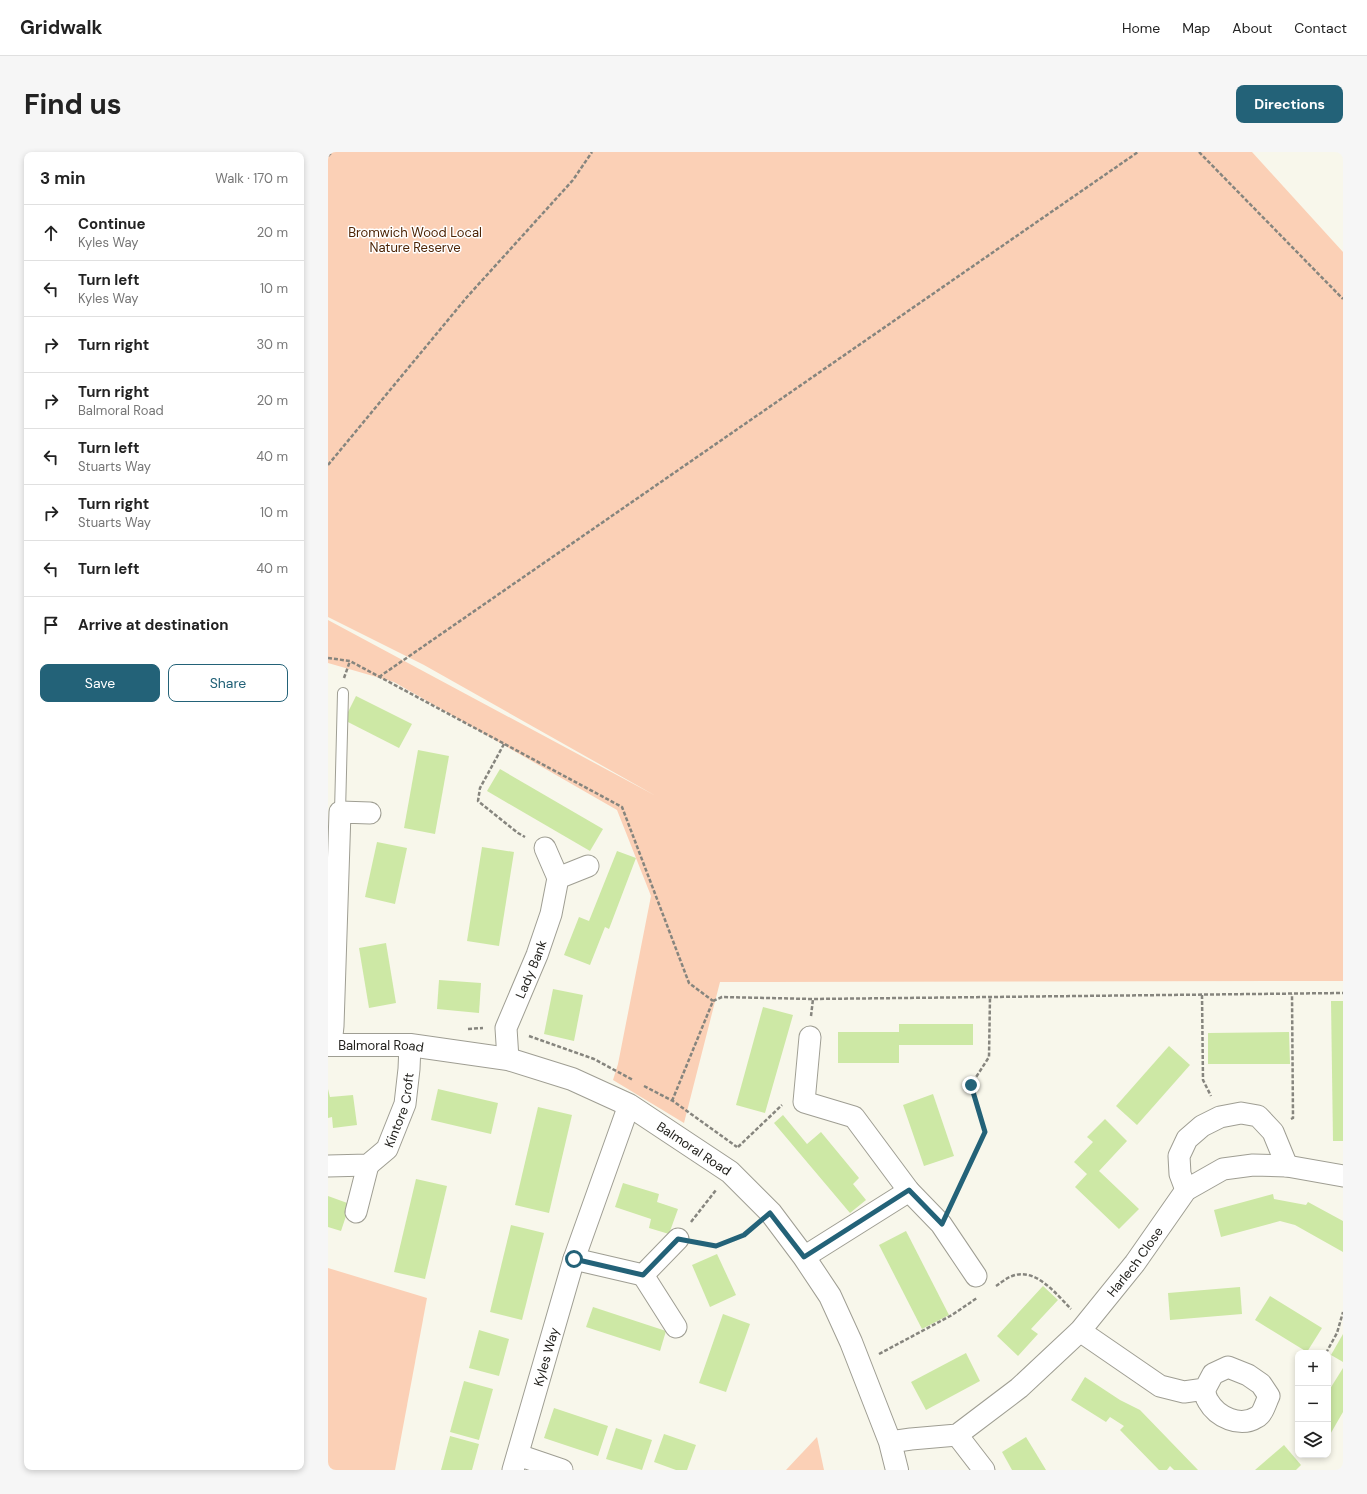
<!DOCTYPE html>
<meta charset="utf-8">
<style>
:root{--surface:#fff;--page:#f6f6f6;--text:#222;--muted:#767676;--line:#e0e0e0;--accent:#236278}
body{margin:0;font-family:"DM Sans",sans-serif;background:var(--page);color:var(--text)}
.controls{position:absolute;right:12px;bottom:12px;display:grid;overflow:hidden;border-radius:8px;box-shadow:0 2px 6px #0003}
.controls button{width:36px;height:36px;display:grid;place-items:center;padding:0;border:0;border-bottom:1px solid var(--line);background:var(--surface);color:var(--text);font:20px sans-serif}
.stop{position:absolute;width:12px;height:12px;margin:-9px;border:3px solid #236278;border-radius:50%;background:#fff}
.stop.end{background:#236278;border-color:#fff;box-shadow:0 1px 4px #0008}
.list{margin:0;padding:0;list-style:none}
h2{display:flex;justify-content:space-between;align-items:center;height:52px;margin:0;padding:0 16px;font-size:17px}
h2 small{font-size:13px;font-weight:400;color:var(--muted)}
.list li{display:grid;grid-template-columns:26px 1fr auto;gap:12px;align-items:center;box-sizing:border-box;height:56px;padding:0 16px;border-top:1px solid var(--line)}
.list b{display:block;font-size:15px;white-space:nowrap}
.list p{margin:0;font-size:13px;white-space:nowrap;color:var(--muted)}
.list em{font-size:13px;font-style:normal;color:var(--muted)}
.actions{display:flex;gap:8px;padding:12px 16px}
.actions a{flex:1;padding:9px 0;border:1px solid var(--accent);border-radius:8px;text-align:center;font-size:14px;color:var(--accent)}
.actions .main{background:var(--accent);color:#fff}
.icon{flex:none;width:22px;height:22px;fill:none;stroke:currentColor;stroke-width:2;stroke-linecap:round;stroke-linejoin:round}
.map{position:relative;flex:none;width:1015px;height:1318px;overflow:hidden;border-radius:8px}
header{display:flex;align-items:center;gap:24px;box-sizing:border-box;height:56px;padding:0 20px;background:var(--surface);border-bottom:1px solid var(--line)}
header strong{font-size:19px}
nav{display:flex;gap:22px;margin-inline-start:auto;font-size:14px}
.intro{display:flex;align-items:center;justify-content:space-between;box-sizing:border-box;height:96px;padding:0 24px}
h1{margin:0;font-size:28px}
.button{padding:10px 18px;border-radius:8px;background:var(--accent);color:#fff;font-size:14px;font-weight:700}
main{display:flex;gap:24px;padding:0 24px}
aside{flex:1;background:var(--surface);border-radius:8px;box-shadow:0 2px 6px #0003}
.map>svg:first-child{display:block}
</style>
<header>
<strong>Gridwalk</strong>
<nav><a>Home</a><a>Map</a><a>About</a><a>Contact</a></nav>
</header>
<div class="intro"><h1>Find us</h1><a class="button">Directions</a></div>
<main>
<aside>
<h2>3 min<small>Walk · 170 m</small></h2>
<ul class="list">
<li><svg class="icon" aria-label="ahead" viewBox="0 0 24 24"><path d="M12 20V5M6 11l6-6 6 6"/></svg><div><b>Continue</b><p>Kyles Way</p></div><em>20 m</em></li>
<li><svg class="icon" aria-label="left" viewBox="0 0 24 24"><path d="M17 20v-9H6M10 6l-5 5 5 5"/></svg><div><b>Turn left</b><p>Kyles Way</p></div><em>10 m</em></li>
<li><svg class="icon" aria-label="right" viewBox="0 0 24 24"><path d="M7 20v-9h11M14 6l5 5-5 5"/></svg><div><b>Turn right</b></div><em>30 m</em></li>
<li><svg class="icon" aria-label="right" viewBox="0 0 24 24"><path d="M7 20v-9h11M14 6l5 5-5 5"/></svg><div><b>Turn right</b><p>Balmoral Road</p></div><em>20 m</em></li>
<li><svg class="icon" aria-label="left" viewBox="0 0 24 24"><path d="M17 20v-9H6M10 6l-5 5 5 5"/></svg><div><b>Turn left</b><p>Stuarts Way</p></div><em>40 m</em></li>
<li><svg class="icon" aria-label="right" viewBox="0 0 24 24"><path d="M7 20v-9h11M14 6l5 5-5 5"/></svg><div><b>Turn right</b><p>Stuarts Way</p></div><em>10 m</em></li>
<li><svg class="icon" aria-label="left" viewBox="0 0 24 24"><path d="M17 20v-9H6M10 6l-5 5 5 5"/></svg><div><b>Turn left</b></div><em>40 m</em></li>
<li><svg class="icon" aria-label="arrive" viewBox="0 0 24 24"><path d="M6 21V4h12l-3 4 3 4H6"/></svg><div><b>Arrive at destination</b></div></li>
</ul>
<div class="actions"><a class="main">Save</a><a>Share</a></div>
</aside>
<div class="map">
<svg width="1015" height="1318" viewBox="0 0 1015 1318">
<rect width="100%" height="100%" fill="#f8f7eb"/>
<g fill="#fbd0b6">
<path d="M0,0h924l91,100v729l-623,1 -36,141 -71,-43 5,-16 33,-168 -34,-86 -223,-128 -66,-19v-43l328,176 -232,-131 -96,-48z"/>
<path d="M0,1116l99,30 -32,172h-67z"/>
<path d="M489,1285l7,33h-38z"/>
</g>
<g fill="#cde8a5">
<path d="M28,544l56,28 -13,24 -55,-28z"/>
<path d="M90,598l31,6 -14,78 -31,-6z"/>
<path d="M172,617l103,60 -13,22 -103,-60z"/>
<path d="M49,690l30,6 -12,56 -30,-7z"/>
<path d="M154,695l32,5 -15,94 -32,-5z"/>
<path d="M289,699l19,7 -27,71 -4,-2 -15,38 -26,-10 15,-38 10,4z"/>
<path d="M58,791l10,60 -27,5 -10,-60z"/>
<path d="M111,828l42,3 -2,30 -42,-4z"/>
<path d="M225,837l30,6 -9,46 -30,-7z"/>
<path d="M1003,849h12v140h-10z"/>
<path d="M435,855l30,8 -28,98 -29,-8z"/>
<path d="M571,872h74v21h-74v18h-61v-31h61z"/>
<path d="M961,880l1,32h-82v-31z"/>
<path d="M841,894l21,19 -53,60 -21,-19z"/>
<path d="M0,937l2,8 23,-2 4,30 -24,3 -1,-11 -4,1z"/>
<path d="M110,937l60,14 -7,31 -60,-14z"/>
<path d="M605,942l21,62 -30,10 -21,-61z"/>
<path d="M210,955l34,8 -23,98 -34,-8z"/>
<path d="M455,963l24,29 14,-12 38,46 -6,6 13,16 -16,13 -76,-90z"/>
<path d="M777,967l22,22 -28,30 40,38 -20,20 -44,-42 12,-13 -13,-12 19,-20 -6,-5z"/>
<path d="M88,1027l31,7 -22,93 -31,-7z"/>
<path d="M295,1031l36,11 -2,8 21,7 -9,25 -20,-6 2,-9 -36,-12z"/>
<path d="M945,1042l1,5 32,6 2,-3 35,19v31l-48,-27 -15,-4 -59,16 -7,-27z"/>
<path d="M0,1044l22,8 -9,27 -13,-4z"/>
<path d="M183,1073l33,8 -22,87 -32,-8z"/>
<path d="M578,1079l43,84 -27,14 -43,-84z"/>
<path d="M389,1102l19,41 -26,12 -18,-42z"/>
<path d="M715,1134l15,14 -27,29 7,5 -20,22 -21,-20z"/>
<path d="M912,1135l2,27 -72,6 -2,-27z"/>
<path d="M942,1144l52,32 -15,24 -52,-32z"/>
<path d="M265,1155l73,24 -6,20 -74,-24z"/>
<path d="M395,1162l27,10 -24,68 -27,-9z"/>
<path d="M151,1178l30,9 -10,37 -30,-8z"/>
<path d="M1015,1182v28l-12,-7z"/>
<path d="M638,1201l14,28 -54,29 -15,-28z"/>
<path d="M1015,1216v44l-15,26v-46z"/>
<path d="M757,1225l35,23 20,10 58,60h-24l-4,-4 -3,4h-8l-39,-40 4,-4 -14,-9 -4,5 -35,-22z"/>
<path d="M136,1229l29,8 -14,51 -29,-8z"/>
<path d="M226,1256l54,18 -10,30 -54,-18z"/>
<path d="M288,1276l36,12 -10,30 -36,-11z"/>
<path d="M336,1282l32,11 -9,25h-11l-22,-8z"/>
<path d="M122,1284l29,8 -7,26h-31z"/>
<path d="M698,1285l20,33h-34l-10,-18z"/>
<path d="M956,1293l17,20 -5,5h-41z"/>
</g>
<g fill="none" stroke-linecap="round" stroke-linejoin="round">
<g stroke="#9f9e93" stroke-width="12">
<path id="lane" d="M12,660l3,-119"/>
</g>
<g stroke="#9f9e93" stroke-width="23">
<g id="street">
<path d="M217,696l13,30"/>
<path d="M482,885l-6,65 50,15 55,74 32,33 35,52"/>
<path d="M3,893l2,-19 7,-214 30,1"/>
<path id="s1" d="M180,907l-2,-31 31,-73 14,-41 7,-36 30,-12"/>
<path id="s2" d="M0,1014l40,-1 19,-16 18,-45 4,-35 1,-24"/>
<path d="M858,1038l-6,-16 -1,-18 8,-17 15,-13 18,-9 21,-4 17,3 15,16 14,34"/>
<path d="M28,1060l12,-47"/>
<path d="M476,1105l105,-66"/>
<path d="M246,1107l69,16 35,-36"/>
<path d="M315,1123l33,52"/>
<path d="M752,1179l80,55 24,6 21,-3 8,-15 15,-7 20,8 13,9 8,12c-3,6 -6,18 -12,21 -17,11 -40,0 -49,-16 -2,-3 -3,-8 -3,-12"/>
<path d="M629,1283l27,35"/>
<path id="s3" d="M562,1290l21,-3 46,-4 62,-47 61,-57 55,-68 51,-73 37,-21 30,-4 34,1 56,10"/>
<path d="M190,1303l44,15"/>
<path id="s4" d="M185,1318l61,-211 55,-154"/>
</g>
</g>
<g stroke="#9f9e93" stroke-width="24">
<g id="secondary">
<path id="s5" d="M0,893h82l98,14 64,20 57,26 101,67 41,41 33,44 26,39 21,46 39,100 7,28"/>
</g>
</g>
<g stroke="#86857e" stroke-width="2.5" stroke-dasharray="4 2" stroke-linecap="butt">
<path d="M871,0l144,147"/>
<path d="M0,4l4,-4"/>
<path d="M0,313l139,-168 106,-117 19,-28"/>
<path d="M0,506l22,3 272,146 67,176 24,18"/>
<path d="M51,525l759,-525"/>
<path d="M16,526l6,-17"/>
<path d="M176,592l-24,44 -2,13 40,32 7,4"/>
<path d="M874,843l1,85 8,16"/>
<path d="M483,864l2,-17"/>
<path d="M140,877l15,-1"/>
<path d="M201,884l65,23 39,21"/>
<path d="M316,934l29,15 64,46"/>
<path d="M344,949l41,-100 9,-4 91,2 530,-6"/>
<path d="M963,967l2,-1 -1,-124"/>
<path d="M410,995l44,-42"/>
<path d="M624,1052l33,-72 -14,-47 18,-28 1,-60"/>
<path d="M363,1070l25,-32"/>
<path d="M371,1091l17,3 28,-11 9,-8"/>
<path d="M668,1134c5,-3 10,-8 16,-10 24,-9 44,18 59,33"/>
<path d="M998,1201l11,-20 6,-21"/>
<path d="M551,1202l73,-39 25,-17"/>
</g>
<use href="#lane" stroke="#fff" stroke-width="10"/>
<use href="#street" stroke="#fff" stroke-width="21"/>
<use href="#secondary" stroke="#fff" stroke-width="22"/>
</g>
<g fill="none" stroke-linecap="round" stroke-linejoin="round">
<path stroke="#236278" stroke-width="5" d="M246,1107l69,16 35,-36 38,7 28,-11 26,-22 34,44 105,-67 33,34 43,-92 -14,-47"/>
</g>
<g text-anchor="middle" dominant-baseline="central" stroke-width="3" stroke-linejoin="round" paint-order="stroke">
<g font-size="13" fill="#4d2506" stroke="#fff">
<text x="87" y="80">Bromwich Wood Local<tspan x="87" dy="15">Nature Reserve</tspan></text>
</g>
<g font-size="13" fill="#22211d" stroke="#fff">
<text stroke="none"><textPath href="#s1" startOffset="95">Lady Bank</textPath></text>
<text stroke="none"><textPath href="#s5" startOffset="53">Balmoral Road</textPath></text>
<text stroke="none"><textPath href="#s2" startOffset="106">Kintore Croft</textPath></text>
<text stroke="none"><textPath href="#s5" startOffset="389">Balmoral Road</textPath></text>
<text stroke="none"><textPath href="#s3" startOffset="317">Harlech Close</textPath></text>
<text stroke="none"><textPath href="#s4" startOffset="118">Kyles Way</textPath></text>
</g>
</g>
</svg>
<div class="controls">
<button>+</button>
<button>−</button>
<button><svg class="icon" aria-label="layers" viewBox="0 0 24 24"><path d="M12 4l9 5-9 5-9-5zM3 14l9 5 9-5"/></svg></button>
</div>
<div class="stop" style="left:246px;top:1107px"></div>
<div class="stop end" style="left:643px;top:933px"></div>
</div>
</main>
